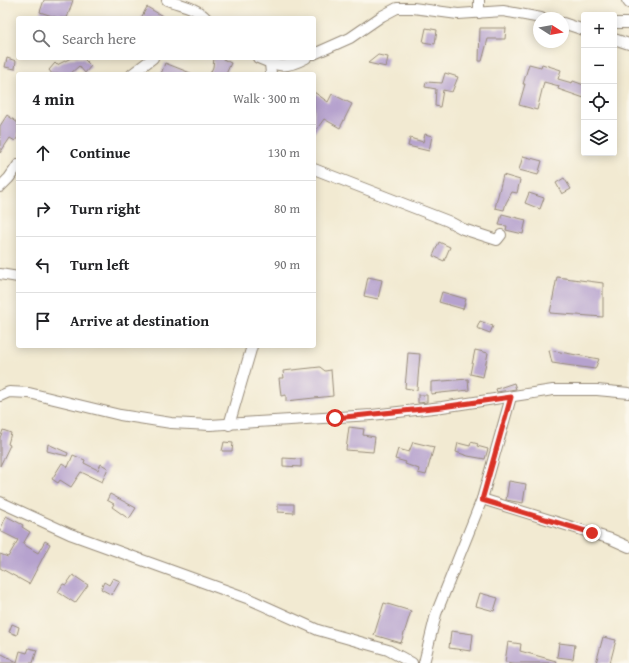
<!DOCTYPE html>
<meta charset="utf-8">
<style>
:root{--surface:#fff;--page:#f2f2f2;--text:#202124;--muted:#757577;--line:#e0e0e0}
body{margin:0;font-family:"Gentium Book Plus",serif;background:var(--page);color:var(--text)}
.controls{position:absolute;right:12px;top:12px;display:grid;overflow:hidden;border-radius:4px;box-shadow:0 2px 10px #0003}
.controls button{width:36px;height:36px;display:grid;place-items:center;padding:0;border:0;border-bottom:1px solid var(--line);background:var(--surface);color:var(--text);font:20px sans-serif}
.compass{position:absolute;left:533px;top:12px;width:36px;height:36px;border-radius:50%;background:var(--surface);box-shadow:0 2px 10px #0003;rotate:101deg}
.stop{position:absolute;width:12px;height:12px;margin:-9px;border:3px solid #d93025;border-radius:50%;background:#fff}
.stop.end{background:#d93025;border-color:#fff;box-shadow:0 1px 4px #0008}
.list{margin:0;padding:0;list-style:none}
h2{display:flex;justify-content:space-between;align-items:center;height:52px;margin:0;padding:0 16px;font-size:17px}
h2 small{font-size:13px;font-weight:400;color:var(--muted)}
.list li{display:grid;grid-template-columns:26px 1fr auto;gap:12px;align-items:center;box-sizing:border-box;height:56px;padding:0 16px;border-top:1px solid var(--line)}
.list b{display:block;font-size:15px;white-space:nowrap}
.list em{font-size:13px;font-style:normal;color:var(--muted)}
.icon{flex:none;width:22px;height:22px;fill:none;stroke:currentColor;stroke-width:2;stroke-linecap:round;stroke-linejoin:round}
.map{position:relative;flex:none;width:629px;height:663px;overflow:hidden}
.search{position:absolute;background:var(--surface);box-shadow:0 2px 10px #0003;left:16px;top:16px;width:300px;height:44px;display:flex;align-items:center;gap:10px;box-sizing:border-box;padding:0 14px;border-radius:4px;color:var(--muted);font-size:15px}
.panel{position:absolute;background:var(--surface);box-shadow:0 2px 10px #0003;left:16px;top:72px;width:300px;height:276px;border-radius:4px}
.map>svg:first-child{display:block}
</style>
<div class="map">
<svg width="629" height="663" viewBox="0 0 629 663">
<rect width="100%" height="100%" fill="#fbf7ec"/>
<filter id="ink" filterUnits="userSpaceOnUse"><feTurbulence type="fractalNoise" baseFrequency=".025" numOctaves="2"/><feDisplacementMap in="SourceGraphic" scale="8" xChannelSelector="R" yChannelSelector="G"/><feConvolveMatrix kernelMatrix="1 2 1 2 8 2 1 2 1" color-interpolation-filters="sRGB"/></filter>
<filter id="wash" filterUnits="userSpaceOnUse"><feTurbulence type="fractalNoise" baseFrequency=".012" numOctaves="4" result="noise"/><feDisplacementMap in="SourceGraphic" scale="16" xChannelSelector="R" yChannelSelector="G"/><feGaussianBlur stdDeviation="0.9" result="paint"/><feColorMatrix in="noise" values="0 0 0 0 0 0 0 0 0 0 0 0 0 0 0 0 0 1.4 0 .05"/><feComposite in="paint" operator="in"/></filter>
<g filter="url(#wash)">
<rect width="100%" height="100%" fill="#f2ead2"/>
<g id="blocks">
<g fill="#b6a2ce">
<path d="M44,0h29l-6,18h-9l-18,-6z"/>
<path d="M147,7l19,11h-25z"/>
<path d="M426,28l11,2 -2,14 -12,-2z"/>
<path d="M480,28h26l-1,11h-17l-6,22h-3z"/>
<path d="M378,55l10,2 -2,10 -18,-4z"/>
<path d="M7,58l9,3 -1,8 -10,-2z"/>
<path d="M71,58h12l8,8 -6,7 -6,-7 -9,8h-18l-3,-4 6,-7 2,2z"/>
<path d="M214,58h7l10,5 -5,11h-16l3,-7z"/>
<path d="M165,63l28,11h-32z"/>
<path d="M529,64l12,3 1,-3 19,6 -3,9 14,4 1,-2 11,4v13l-26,-9 1,-3 -15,-4 -7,28 -18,-5 6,-21h-2z"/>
<path d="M445,73l13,4 -6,15 -9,-2 -3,17 -5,-1 1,-17 -11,-2 1,-5 16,1z"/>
<path d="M314,92l14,10 4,-8 20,10 -12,24 -16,-9 -10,14z"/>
<path d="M7,115l11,8v14l-3,4 -5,-3 -10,15v-27z"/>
<path d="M425,134l7,2 -3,15 -21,-5 2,-8 13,4z"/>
<path d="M523,156l19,5 -4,14 -19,-5z"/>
<path d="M503,175l17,5 -3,13 -5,-1 -6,11 -2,7 -9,-2z"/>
<path d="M564,178l7,11 -9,5 -6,-11z"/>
<path d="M529,193l15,5 -4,11 -15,-6z"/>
<path d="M502,214l24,6 -3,14 -17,-4 1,-4 -8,-1z"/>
<path d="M439,242l11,5 -6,14 -11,-5z"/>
<path d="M368,277l14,3 -4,19 -14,-3z"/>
<path d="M557,277l46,6v34l-53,-4z"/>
<path d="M442,292l24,7 -3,10 -24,-7z"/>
<path d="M480,321l13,5 -3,7 -13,-5z"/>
<path d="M475,350l13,3 -5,24 -13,-3z"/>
<path d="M549,350l50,9 -4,10 -43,-6z"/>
<path d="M408,353l12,1 -3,36 -12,-2z"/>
<path d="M320,367l5,4 6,-1 2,26 -47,5v-6l-5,1 -2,-18h5l-1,-7z"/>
<path d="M468,379l1,11 -38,4v-12z"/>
<path d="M514,383l2,6 -19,3 -1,-3z"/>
<path d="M418,395h9v7l-9,1z"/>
<path d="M349,427l15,2 -1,6 12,2 -2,15 -27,-2z"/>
<path d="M3,430l8,3 -3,11 2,1 -10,21v-28z"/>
<path d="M224,442l9,1 -1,8h-10z"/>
<path d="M413,442l21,5 -8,28 -8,-2 1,-4 -14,-5 1,-2 -11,-3 3,-10 11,3z"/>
<path d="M471,442l7,2 -1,2 11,3 -3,10 -17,-3 -12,-4 2,-9 12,3z"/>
<path d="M48,444l20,9 -1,3 -20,-5z"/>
<path d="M73,455l12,5 -1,3 14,7 3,-6 7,4 -6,14 -21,-10 -10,15 -11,-7 -2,3 -6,-4 10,-16 6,4z"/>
<path d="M283,458l18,1v8l-18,-1z"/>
<path d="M509,481l17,3 -3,19 -17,-3z"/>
<path d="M110,494l26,14 -7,11 -17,-12 2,-3 -7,-4z"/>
<path d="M278,504h16v9l-16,-1z"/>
<path d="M6,516l17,9 -1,2 8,5 -7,12 15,9 7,-12 5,3 -21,40 -29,-16v-14l8,3 10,-17 -18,-9z"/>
<path d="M73,575l15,10 -13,18 -17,-11 5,-8 3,1z"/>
<path d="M113,578l7,3 -8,14 -11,-6 3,-7 5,3z"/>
<path d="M480,593l18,5 -4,13 -18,-5z"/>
<path d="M384,603l27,8 -10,32 -27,-8z"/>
<path d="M12,624l7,3 -2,8 -8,-3z"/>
<path d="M451,631l22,3 -2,17 -22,-3z"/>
<path d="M603,637l13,3 -6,23h-14z"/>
<path d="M508,642l13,2 -1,7 36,10 -1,2h-41l-9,-1z"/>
<path d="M559,643l16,2 -2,14 -16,-2z"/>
<path d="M29,648l8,2 -4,13h-33v-10l17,9 3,-11 7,2z"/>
</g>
</g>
</g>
<g filter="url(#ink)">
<use href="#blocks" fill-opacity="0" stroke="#968a78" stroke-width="1"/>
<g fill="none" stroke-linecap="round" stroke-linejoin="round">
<g stroke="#968a78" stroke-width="12">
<g id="minor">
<path d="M167,0c13,5 29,7 39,18"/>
<path d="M627,0l2,3"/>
<path d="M479,13v-13"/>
<path d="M563,23l21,7"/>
<path d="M614,23h15"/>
<path d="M614,39l15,5"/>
<path d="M314,54l36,-16 32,-22 15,-8h16l45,6 45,-3 38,7"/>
<path d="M258,58c21,9 27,11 48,0"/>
<path d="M270,63l1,11"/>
<path d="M132,74l21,-16"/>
<path d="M314,169l134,52 15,8 34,11 4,-5"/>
<path d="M0,187l9,-9 9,-13"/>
<path d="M0,274l18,3"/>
<path d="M0,396l9,-4 20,1 91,22 51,8 39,2 162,-10 70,-8 111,-17h44l32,3"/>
<path d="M229,425l23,-79"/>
<path d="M482,499l129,40 18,8"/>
<path d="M0,502l70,32 177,64 71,32 70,20 24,13"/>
<path d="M424,663l12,-49 46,-115 29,-102"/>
</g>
</g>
<use href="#minor" stroke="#fff" stroke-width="10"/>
</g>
</g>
<g fill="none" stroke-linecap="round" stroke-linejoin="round" filter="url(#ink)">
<path stroke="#d93025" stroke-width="5" d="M335,418l107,-11 69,-10 -29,103 110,33"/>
</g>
</svg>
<div class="controls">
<button>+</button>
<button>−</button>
<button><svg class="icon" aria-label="locate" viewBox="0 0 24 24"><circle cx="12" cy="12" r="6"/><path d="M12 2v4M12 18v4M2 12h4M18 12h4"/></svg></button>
<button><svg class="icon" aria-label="layers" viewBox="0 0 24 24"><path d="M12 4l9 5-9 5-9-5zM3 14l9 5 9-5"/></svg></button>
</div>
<svg class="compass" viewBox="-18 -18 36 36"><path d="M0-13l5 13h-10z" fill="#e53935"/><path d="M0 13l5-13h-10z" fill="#757577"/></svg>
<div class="stop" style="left:335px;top:418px"></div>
<div class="stop end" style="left:592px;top:533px"></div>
<div class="search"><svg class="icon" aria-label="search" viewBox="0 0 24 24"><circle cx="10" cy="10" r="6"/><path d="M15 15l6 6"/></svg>Search here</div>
<section class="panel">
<h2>4 min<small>Walk · 300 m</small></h2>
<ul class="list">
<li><svg class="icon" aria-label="ahead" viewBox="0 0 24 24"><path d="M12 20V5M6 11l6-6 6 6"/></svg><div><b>Continue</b></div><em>130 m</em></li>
<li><svg class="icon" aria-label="right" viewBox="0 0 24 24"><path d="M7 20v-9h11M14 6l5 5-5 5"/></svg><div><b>Turn right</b></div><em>80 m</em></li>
<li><svg class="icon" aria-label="left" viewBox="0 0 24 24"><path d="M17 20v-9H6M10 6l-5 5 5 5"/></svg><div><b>Turn left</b></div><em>90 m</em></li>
<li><svg class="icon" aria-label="arrive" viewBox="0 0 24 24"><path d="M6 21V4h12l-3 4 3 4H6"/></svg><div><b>Arrive at destination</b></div></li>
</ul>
</section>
</div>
